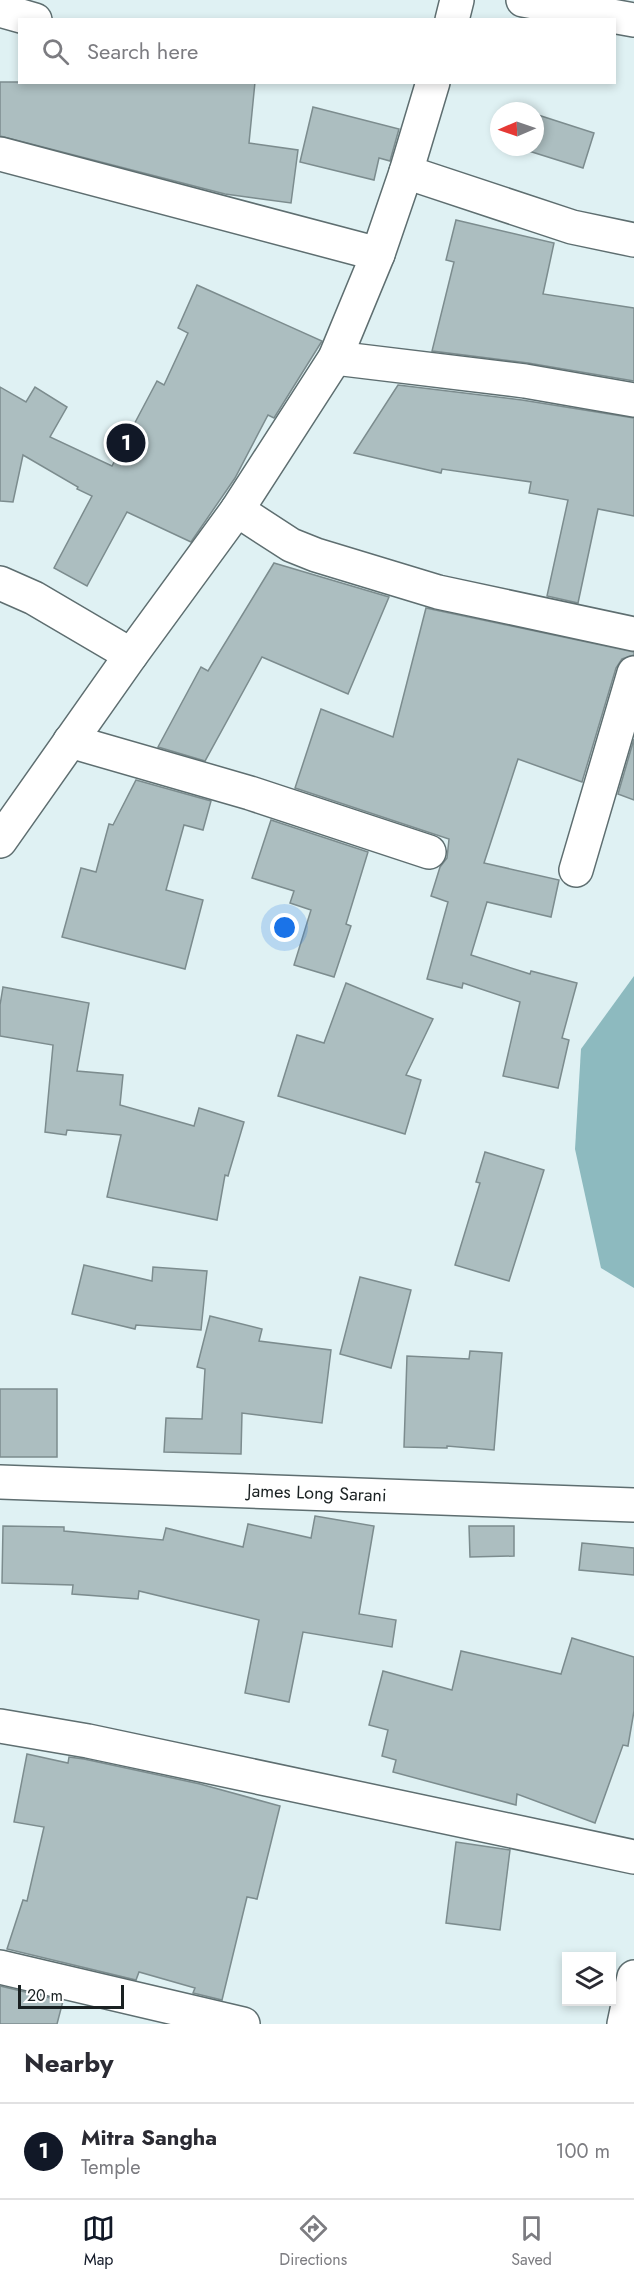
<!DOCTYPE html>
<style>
:root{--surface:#fff;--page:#f2f2f3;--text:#2b2b33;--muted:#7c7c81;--line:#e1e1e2;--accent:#111827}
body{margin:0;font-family:Jost,sans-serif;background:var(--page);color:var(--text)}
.controls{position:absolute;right:18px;bottom:18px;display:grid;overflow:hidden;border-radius:0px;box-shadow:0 3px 9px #0003}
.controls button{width:54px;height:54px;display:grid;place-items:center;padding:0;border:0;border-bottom:2px solid var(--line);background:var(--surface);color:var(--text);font:30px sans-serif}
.compass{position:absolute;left:490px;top:102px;width:54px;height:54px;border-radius:50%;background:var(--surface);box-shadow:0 3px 9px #0003;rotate:268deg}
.scale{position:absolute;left:18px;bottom:15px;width:106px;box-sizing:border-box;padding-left:6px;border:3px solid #1a2122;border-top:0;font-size:16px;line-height:21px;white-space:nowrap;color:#1a2122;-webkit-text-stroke:4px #fff;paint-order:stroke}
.you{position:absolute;left:285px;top:928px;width:21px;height:21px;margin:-15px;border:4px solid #fff;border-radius:50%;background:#1a73e8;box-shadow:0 0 0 9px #1a73e833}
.badge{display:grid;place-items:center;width:39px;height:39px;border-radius:50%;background:var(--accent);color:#fff;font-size:20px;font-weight:700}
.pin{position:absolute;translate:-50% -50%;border:3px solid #fff;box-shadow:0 2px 6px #0006}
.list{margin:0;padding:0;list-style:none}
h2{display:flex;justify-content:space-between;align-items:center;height:78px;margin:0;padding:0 24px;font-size:26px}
h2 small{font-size:20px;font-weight:400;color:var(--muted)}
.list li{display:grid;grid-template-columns:39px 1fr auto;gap:18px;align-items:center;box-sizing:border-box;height:96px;padding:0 24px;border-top:2px solid var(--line)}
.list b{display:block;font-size:22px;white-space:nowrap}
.list p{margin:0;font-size:20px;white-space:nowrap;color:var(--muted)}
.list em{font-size:20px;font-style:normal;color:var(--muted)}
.icon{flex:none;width:33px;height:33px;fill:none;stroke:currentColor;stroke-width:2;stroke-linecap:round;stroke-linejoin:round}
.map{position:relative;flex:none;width:634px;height:2024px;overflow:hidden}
.search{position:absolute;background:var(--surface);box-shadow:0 3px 9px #0003;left:18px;right:18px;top:18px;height:66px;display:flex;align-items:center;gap:15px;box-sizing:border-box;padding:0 21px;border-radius:0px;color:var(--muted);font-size:22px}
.sheet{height:174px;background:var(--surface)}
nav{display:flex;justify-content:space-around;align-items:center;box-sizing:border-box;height:84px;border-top:2px solid var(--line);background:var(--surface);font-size:16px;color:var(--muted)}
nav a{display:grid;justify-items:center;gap:3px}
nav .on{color:var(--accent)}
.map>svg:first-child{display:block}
</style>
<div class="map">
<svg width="634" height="2024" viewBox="0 0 634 2024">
<rect width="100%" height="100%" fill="#dff1f3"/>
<path fill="#8dbabf" d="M634,976v312l-33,-20 -26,-119 6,-100z"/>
<g fill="#acbec0" stroke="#7c8c8e" stroke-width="1.5">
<path d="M0,82h255l-6,61 49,7 -7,53 -66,-9 -225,-58z"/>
<path d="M313,107l86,22 -9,32 -11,-3 -5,22 -74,-18z"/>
<path d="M535,114l59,19 -11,35 -67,-21h19z"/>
<path d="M456,220l98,23 -11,51 91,14v73l-106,-18 -96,-12 22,-89 -8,-2z"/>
<path d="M197,285l125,56 -48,77 -6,-3 -33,63 -44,64 -64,-30 -40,74 -33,-18 38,-72 -15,-7 1,-2 -55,-32 -10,47 -13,-1v-114l26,15 9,-15 32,20 -17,30 62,29 45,-85 7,4 24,-52 -10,-5z"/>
<path d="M398,385l124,15 112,18v98l-36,-7 -20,94 -31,-7 21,-96 -39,-7 2,-11 -89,-13 -1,4 -87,-20z"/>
<path d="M274,563l115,34 -41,97 -86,-37 -57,104 -47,-14 43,-80 7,4z"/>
<path d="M426,608l208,44v3l-12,4 -6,9 -34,114 -64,-23 -34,104 75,17 -8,37 -64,-15 -16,53 59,19 1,-3 46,12 -15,55 7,2 -11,48 -55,-12 17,-74 -57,-19 -1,5 -35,-9 21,-77 -17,-6 9,-29 7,-9 2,-19 -154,-51 26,-79 72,28z"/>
<path d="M634,739v61l-16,-6z"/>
<path d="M136,780l75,21 -8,29 -19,-5 -18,65 37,10 -18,69 -123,-32 19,-69 15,4 13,-48 4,1z"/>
<path d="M271,820l97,32 -22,72 5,2 -17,51 -40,-12 17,-55 -21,-7 4,-12 -42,-13z"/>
<path d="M346,983l87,36 -27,56 15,5 -16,54 -127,-38 19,-61 27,8z"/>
<path d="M3,987l86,16 -12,68 46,4 -3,30 74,21 5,-18 45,14 -16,54 -3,-1 -8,45 -110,-23 14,-62 -54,-5 -1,5 -21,-3 8,-87 -53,-9v-31z"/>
<path d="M485,1152l59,18 -35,111 -54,-16 25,-82 -4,-1z"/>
<path d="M84,1265l68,16 1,-14 54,4 -6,59 -65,-5 -1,4 -63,-15z"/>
<path d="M360,1277l51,13 -20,78 -51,-14z"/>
<path d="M210,1316l52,13 -3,12 72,9 -9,73 -80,-10 -1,41 -77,-2 2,-34 36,1 3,-50 -8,-2z"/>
<path d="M470,1351l32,2 -8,97 -47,-4v2l-43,-1 3,-91 62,3z"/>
<rect x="0" y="1389" width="57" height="68"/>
<path d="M315,1516l59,10 -15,88 37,6 -4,27 -89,-15 -14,70 -44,-9 14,-73 -120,-29 -1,8 -66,-5 1,-9 -71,-2 1,-57 61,1v4l99,9 3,-12 77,19 5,-23 63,14z"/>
<path d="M469,1526h45v30l-44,1z"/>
<path d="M582,1543l52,5v27l-55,-5z"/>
<path d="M572,1638l62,19v54l-6,35 -5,-1 -28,78 -78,-29 -1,11 -123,-33 3,-12 -14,-4 6,-26 -19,-5 14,-54 69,19 9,-39 100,23z"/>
<path d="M27,1754l41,9 1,-6 15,2 116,25 80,22 -23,93 -10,-2 -25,103 -29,-7 2,-5 -56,-16 -3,8 -129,-31 16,-49 4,1 17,-74 -30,-5z"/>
<path d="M456,1842l54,8 -10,80 -54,-7z"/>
<path d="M0,1986l63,15 -6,23h-57z"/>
</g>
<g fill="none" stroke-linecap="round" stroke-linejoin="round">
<g stroke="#5e6e70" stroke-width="36">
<g id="minor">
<path d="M523,0l111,20"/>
<path d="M0,10l35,10"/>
<path d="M452,20l5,-20"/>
<path d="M0,154l378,100"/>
<path d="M406,172l166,55 62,13"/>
<path d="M335,358l190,23 109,19"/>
<path d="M237,510l54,35 25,10 122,37 196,42"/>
<path d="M0,583l34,15 97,57"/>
<path d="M70,741l180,52 179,59"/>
<path d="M0,841l131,-186 106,-145 98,-152 43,-104 28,-82 27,-90"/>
<path d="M576,870l58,-197"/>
<path d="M0,1726l88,15 546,116"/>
<path d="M0,1967l243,57"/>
<path d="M624,2024l10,-47"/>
</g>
</g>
<g stroke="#5e6e70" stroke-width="36">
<path id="major" d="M0,1482l634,23"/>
</g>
<use href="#minor" stroke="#fff" stroke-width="33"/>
<use href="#major" stroke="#fff" stroke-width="33"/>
</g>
<g text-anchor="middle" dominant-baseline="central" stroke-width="4.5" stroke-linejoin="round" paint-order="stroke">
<g font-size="18" fill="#1a2122" stroke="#fff">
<text transform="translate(317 1493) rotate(2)">James Long Sarani</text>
</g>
</g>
</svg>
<div class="controls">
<button><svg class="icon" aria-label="layers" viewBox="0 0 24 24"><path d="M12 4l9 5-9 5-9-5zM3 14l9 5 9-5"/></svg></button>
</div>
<svg class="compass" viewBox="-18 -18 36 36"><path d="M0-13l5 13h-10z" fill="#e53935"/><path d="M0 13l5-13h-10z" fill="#7c7c81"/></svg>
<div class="scale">20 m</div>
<div class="you"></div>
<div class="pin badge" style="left:126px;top:443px">1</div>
<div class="search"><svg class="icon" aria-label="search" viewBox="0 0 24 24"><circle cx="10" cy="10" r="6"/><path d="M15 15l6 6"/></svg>Search here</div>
</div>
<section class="sheet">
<h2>Nearby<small></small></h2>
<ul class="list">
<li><span class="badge">1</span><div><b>Mitra Sangha</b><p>Temple</p></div><em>100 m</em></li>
</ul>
</section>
<nav>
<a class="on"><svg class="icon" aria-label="map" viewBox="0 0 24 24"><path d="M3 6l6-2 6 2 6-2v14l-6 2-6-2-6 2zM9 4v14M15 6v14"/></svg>Map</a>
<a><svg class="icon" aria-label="directions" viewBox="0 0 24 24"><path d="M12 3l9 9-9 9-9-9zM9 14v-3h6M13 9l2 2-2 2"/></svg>Directions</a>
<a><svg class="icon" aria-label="saved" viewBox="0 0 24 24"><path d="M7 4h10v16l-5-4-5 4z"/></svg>Saved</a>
</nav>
